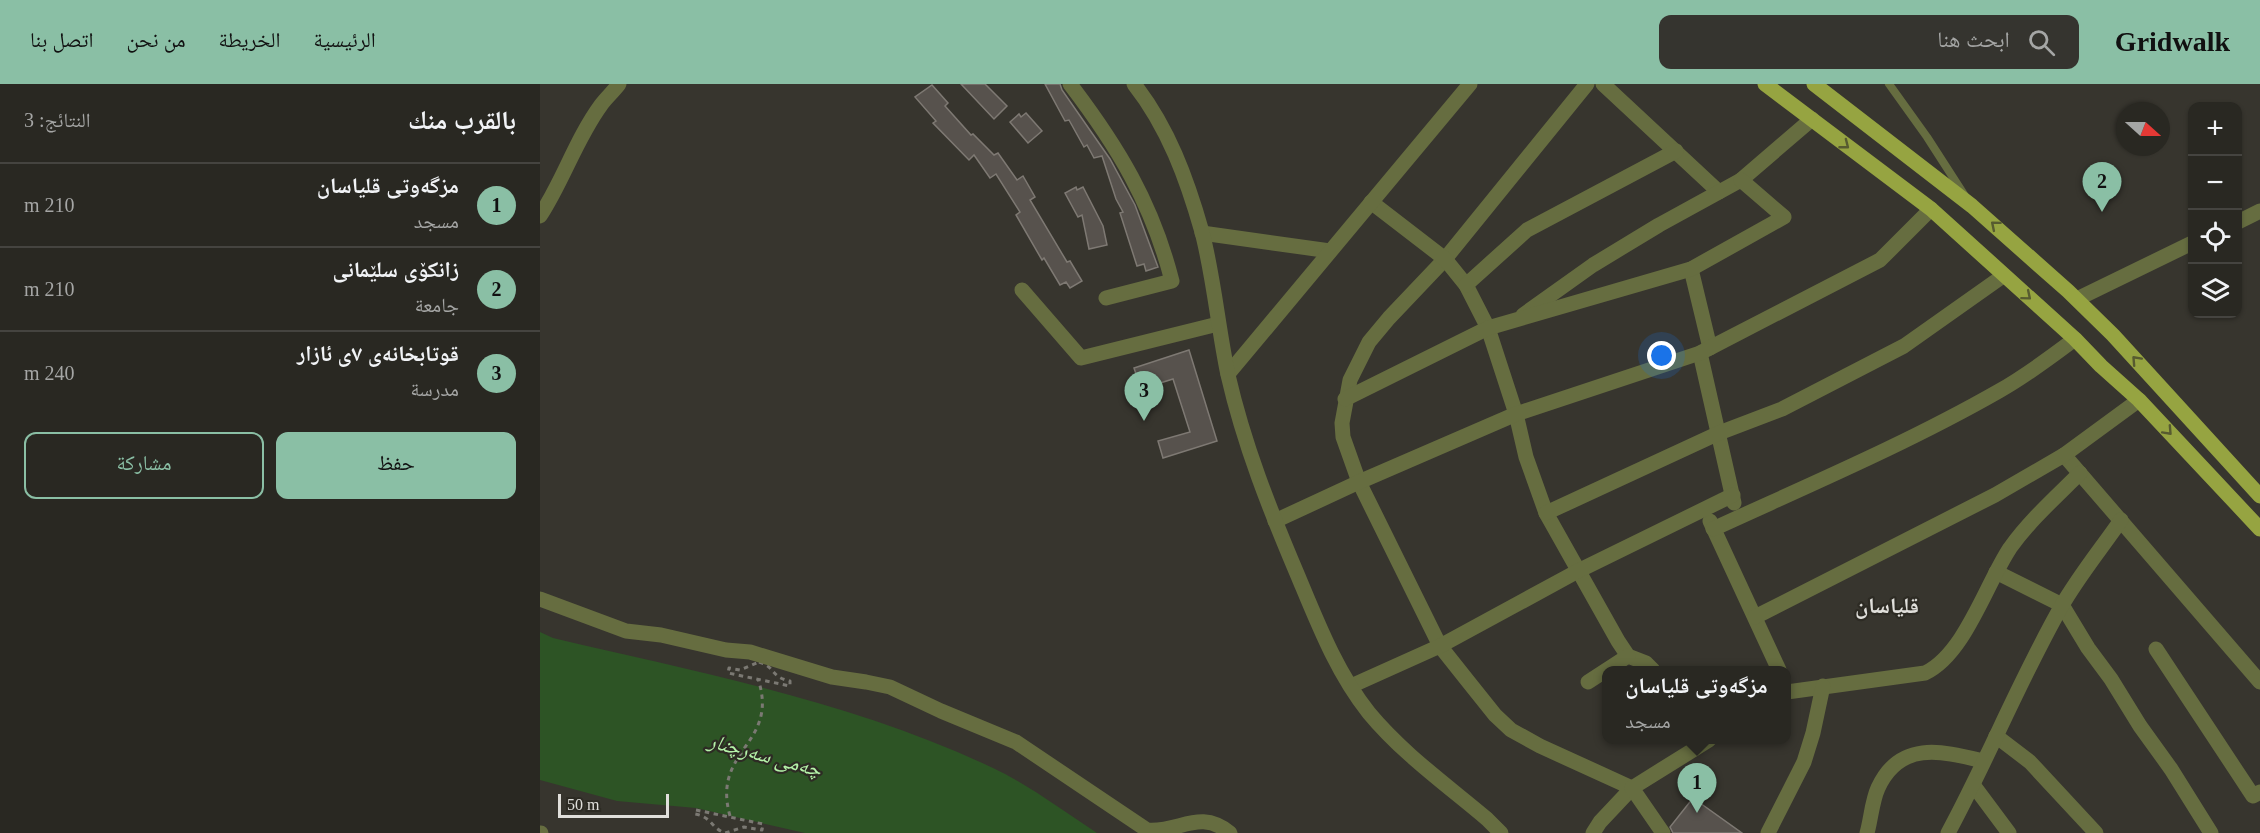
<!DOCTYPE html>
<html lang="ar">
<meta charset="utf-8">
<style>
:root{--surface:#292822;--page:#35342f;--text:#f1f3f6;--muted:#a5a6a5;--line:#454440;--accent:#8abfa5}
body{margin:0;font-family:"Times New Roman","Noto Naskh Arabic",serif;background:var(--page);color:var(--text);direction:rtl}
.controls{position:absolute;right:18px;top:18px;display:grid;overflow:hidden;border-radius:12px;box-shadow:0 2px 4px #0004}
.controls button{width:54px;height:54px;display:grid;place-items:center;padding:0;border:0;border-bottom:2px solid var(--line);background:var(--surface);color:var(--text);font:30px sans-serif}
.compass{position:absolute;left:1576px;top:18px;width:54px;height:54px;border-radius:50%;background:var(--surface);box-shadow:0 2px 4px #0004;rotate:111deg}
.scale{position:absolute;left:18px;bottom:15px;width:111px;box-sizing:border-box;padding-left:6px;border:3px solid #e0dfdb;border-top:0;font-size:16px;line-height:21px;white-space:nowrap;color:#e0dfdb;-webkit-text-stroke:4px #2d2b24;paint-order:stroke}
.you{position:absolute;left:1122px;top:272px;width:21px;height:21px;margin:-15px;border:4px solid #fff;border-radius:50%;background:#1a73e8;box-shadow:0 0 0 9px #1a73e833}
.badge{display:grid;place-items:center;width:39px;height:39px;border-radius:50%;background:var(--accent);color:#111;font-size:20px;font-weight:700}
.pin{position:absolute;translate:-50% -50px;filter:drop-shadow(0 2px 3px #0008)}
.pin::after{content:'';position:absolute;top:32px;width:21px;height:18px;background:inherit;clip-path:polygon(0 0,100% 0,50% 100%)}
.popup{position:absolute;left:1062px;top:582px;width:189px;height:78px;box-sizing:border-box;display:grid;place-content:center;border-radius:12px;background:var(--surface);filter:drop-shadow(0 2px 4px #0005);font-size:20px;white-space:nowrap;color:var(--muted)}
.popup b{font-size:22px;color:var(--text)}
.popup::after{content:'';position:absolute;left:50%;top:100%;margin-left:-12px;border:12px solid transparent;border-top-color:var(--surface)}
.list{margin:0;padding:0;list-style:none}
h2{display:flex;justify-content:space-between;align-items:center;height:78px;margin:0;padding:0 24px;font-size:26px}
h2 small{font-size:20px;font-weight:400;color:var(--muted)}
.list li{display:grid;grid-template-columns:39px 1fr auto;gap:18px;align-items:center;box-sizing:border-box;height:84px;padding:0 24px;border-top:2px solid var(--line)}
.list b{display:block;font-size:22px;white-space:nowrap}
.list p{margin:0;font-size:20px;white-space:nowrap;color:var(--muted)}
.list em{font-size:20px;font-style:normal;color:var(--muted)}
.actions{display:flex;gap:12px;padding:18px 24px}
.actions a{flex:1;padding:14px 0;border:2px solid var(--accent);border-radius:12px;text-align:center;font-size:21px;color:var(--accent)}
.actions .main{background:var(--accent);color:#111}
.icon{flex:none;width:33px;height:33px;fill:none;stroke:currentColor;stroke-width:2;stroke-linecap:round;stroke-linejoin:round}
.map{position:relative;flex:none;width:1720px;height:749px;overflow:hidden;direction:ltr}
header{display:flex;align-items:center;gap:36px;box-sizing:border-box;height:84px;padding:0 30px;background:var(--accent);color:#111}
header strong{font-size:28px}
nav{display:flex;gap:33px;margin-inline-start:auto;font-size:21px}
.search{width:420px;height:54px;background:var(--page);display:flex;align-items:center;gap:15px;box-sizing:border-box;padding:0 21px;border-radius:12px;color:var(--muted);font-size:22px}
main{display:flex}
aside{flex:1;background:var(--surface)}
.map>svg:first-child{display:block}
</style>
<header>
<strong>Gridwalk</strong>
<div class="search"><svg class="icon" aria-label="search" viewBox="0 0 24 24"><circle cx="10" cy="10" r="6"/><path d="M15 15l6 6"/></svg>ابحث هنا</div>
<nav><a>الرئيسية</a><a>الخريطة</a><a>من نحن</a><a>اتصل بنا</a></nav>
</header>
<main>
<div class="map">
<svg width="1720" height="749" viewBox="0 0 1720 749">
<rect width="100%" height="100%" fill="#37352e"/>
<path fill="#2d5425" d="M0,548l13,6c149,35 301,64 440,130 36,17 70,43 104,65h-292l-109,-25 -79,-7 -77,-21z"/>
<g fill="#57524d" stroke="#7e7973" stroke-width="1.5">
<path d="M421,0h24l22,22 -13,13z"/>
<path d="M505,0h15l2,6 48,69 25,46 23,62 -12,4 -2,-7 -7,2 -17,-53 3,-1 -7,-13 -14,-43 -8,2 -7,-13 -3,2 -15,-27 -4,1z"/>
<path d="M392,1l16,18 -3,3 26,29 2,-1 21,21 4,-2 19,27 6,-4 12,21 -5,3 37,62 3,-1 12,20 -12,7 -4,-6 -6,3 -16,-27 -2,2 -26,-45 4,-3 -24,-38 -6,4 -16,-23 -5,5 -36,-37 3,-2 -21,-24z"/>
<path d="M486,29l16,18 -14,12 -18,-21 9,-8 2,3z"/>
<path d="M536,103l1,3 6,-3 20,39 4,19 -18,4 -7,-34 -4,2 -13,-24z"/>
<path d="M649,266l28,91 -54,17 -5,-17 32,-9 -17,-53 -32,10 -7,-21z"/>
<path d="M1153,714l49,35h-69l-3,-6z"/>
</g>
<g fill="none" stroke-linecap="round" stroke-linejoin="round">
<g stroke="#7b7973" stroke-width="3" stroke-dasharray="4.5 4.5" stroke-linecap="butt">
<path d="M219,578c17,5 11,15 31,19v5l-62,-13 1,-5 11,2z"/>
<path d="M156,726l67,14 -1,6 -18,-3 -19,6c-14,-5 -13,-16 -30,-19z"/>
<path d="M190,732c-19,-67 50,-71 28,-137"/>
</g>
<path stroke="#666d40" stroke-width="8" d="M1349,0l38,53 38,59"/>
<g stroke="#666d40" stroke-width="15">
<path d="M530,0c48,63 82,119 102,197l-66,17"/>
<path d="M1047,0l-142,175 -56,59 -20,24 -19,38 -8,43 1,14 16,45 81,164 27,34 28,35 16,15 29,16 92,42 -32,34 -7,11"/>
<path d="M1063,0l116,108"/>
<path d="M831,118l74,57 21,26 22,43 28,86 10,43 20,56 72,128 10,15 18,7 7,7"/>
<path d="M0,132c23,-35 36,-77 61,-111 5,-7 12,-13 18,-21"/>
<path d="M1698,138l22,-11"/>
<path d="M662,149l128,18"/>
<path d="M1151,185l19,79"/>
<path d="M926,201l61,-55 149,-79"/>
<path d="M482,206l59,68 137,-34"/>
<path d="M1537,215l115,-56"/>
<path d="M983,231l70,-50 66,-40 82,-45 71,-61"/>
<path d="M1160,269l34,150"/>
<path d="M688,290l242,-290"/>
<path d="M805,315l143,-71 203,-59 93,-52 -43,-37"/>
<path d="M1524,371l196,227"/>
<path d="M1006,429l173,-80 63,-24 122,-63 99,-70"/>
<path d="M735,437l84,-39 157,-68 184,-61 180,-93 51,-51"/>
<path d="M1170,437l69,149"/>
<path d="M1173,445c96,-44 195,-86 286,-138 27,-15 52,-34 76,-52"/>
<path d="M1456,488l66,33 26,43 23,31 29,47 31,43 40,64"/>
<path d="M0,515l86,32 35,4 65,15 24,2 82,25 34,5 24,5 51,24 75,31 131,88c33,3 52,-22 83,3"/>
<path d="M1215,533l240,-122 69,-40 75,-55"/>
<path d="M1616,565l97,147 7,-4"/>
<path d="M1048,598l40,-26"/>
<path d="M811,602l89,-40 138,-75 155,-76"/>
<path d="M1247,608l138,-19c40,-19 61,-89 85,-125 20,-28 46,-51 70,-75"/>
<path d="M1456,652l34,26 66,71"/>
<path d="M1434,702l35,47"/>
<path d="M0,749h1"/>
<path d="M1123,749l-31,-45 77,-48"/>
<path d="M1228,749l36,-71 9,-29 10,-47"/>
<path d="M1327,749c4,-14 5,-32 11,-45 22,-48 64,-37 105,-27"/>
<path d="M1408,749c40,-74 71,-152 113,-226 17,-30 40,-58 60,-87"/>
</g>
<path stroke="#666d40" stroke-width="15" d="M594,0c34,43 53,95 68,148 12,46 16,96 26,143 16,70 42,135 70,201 20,48 39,97 71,137 34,41 78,72 118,106l14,14"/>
<g stroke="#96a441" stroke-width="15">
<path d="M1225,0l166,125 144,130 26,27 38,34 121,129"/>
<path d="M1274,0l158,122 96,85 45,44 147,161"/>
</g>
</g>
<defs><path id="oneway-chevron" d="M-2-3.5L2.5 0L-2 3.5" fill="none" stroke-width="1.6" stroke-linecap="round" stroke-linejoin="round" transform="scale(1.5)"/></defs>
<g stroke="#575b30">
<use href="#oneway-chevron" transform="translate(1305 61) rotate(38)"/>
<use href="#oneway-chevron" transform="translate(1455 141) rotate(-140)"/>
<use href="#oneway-chevron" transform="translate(1487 212) rotate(40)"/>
<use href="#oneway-chevron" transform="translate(1596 276) rotate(-133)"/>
<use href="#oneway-chevron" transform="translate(1628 347) rotate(47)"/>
</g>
<g text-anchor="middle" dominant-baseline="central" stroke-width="4.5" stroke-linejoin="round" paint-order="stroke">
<g font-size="21" font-style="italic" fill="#b5f3a9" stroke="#2d2b24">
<text transform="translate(225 671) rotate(15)">چەمی سەرچنار</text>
</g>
<g font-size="22" font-weight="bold" fill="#e0dfdb" stroke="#2d2b24">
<text x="1347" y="521">قلياسان</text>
</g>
</g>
</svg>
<div class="controls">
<button>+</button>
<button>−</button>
<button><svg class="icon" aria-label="locate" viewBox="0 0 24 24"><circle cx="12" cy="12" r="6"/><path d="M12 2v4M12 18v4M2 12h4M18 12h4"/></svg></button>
<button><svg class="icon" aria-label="layers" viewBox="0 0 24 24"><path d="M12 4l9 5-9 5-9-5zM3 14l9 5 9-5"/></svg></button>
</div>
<svg class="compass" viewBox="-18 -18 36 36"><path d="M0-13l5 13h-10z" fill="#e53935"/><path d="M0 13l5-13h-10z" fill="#a5a6a5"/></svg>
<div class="scale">50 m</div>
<div class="you"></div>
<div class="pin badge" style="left:1157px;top:729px">1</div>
<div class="popup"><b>مزگەوتی قلیاسان</b>مسجد</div>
<div class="pin badge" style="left:1562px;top:128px">2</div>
<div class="pin badge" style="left:604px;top:337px">3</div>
</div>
<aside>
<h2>بالقرب منك<small>النتائج: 3</small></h2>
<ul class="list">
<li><span class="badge">1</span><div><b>مزگەوتی قلیاسان</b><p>مسجد</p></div><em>210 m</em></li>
<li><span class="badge">2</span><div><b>زانکۆی سلێمانی</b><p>جامعة</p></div><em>210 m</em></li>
<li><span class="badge">3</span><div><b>قوتابخانەی ٧ی ئازار</b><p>مدرسة</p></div><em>240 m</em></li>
</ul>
<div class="actions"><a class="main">حفظ</a><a>مشاركة</a></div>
</aside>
</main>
